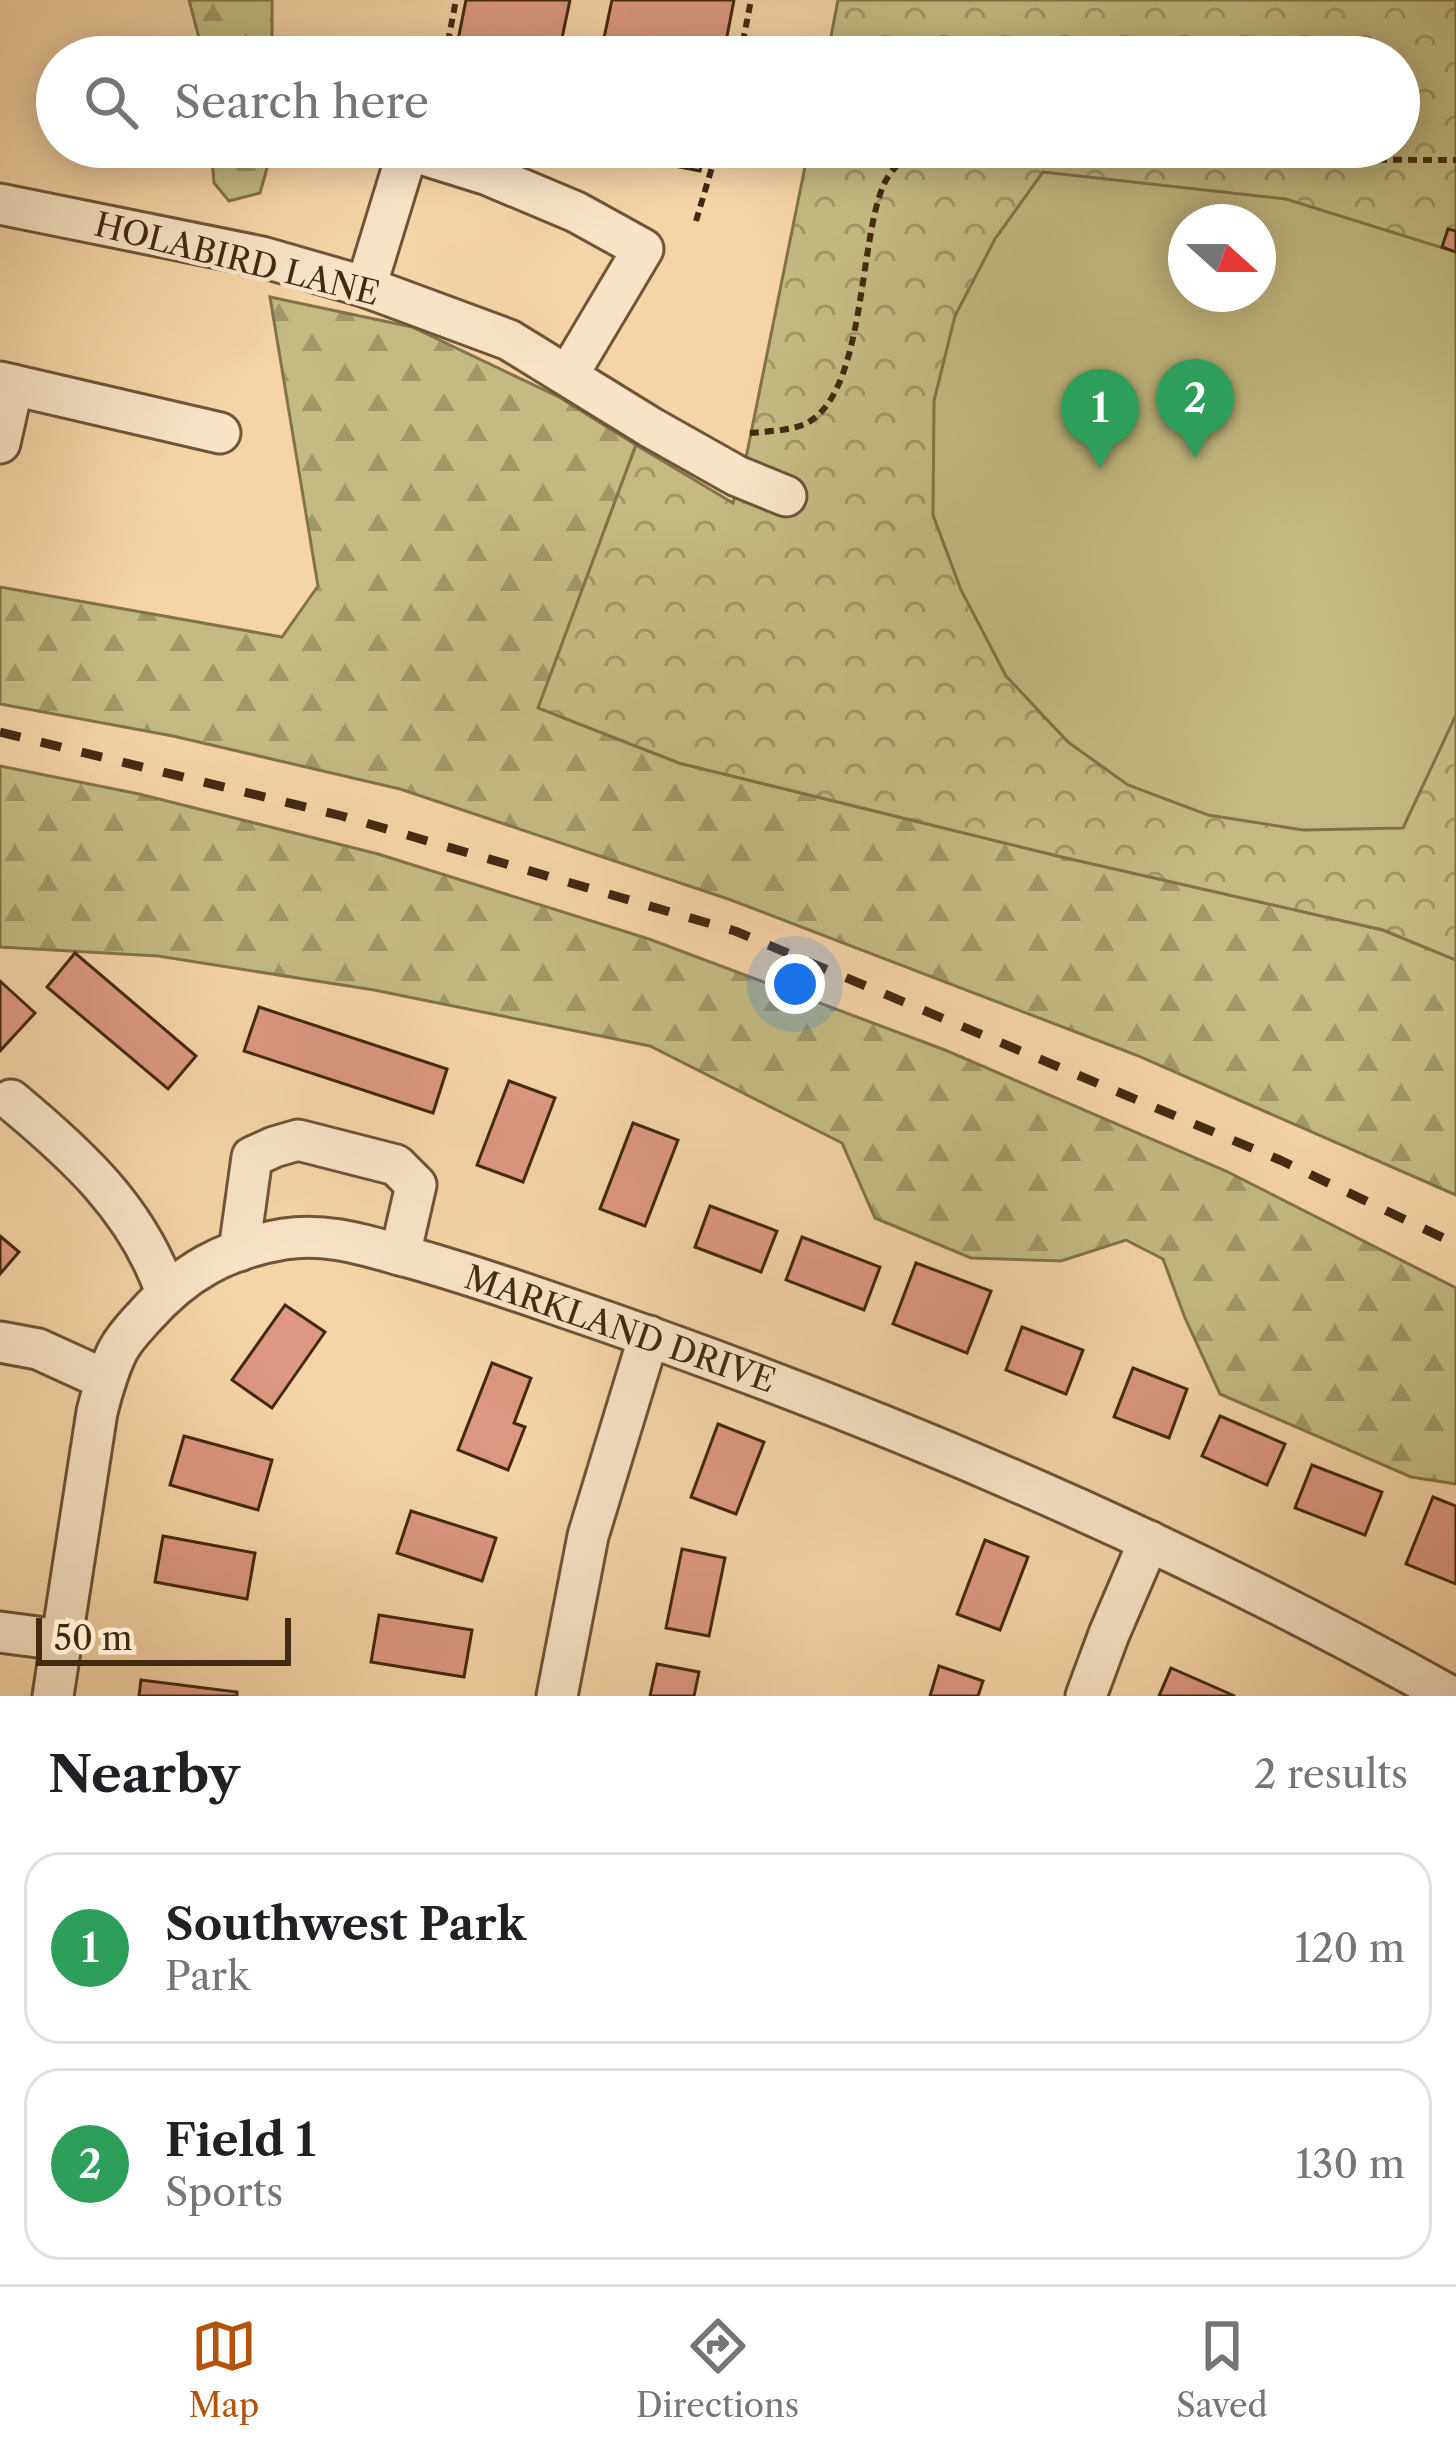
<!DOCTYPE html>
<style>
:root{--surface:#fff;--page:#f6f6f6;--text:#202124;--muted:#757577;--line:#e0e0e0;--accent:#b45309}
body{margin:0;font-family:"Libre Caslon Text",serif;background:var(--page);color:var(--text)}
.compass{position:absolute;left:1168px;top:204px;width:108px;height:108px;border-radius:50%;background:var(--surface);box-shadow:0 6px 30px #0003;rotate:111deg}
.scale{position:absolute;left:36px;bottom:30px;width:255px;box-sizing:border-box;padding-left:12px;border:6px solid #442911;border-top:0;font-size:33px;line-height:42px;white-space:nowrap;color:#442911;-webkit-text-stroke:9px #f8e3c6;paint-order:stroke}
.you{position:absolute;left:795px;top:984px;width:42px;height:42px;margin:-30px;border:9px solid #fff;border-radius:50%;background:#1a73e8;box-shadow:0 0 0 18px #1a73e833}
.badge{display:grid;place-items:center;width:78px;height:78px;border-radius:50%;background:var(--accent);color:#fff;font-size:39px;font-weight:700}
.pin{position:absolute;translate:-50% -99px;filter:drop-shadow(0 3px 6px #0008)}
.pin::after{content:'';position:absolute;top:63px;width:42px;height:36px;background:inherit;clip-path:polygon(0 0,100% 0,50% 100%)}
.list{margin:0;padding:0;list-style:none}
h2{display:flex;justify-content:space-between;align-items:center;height:156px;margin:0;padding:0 48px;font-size:51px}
h2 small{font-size:39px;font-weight:400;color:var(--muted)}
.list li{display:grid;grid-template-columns:78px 1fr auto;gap:36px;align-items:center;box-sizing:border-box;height:192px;margin:0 24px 24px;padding:0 24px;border:3px solid var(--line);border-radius:36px}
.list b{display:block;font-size:45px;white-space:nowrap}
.list p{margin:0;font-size:39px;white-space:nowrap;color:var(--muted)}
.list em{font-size:39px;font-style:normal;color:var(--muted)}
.icon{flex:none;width:66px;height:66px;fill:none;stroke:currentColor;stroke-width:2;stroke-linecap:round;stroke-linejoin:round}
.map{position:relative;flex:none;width:1456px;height:1696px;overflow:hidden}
.search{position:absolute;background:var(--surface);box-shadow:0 6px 30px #0003;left:36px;right:36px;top:36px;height:132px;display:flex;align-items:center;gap:30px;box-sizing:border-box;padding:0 42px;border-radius:66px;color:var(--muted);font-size:45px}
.sheet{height:588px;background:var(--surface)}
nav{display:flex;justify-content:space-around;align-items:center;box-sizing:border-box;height:168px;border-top:3px solid var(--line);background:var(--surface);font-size:33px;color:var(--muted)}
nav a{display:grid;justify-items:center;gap:6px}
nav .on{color:var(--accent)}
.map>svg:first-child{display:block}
</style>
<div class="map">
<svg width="1456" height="1696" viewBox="0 0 1456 1696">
<defs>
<pattern id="forest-firs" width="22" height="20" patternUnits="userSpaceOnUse" patternTransform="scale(3)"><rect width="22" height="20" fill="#c3bb82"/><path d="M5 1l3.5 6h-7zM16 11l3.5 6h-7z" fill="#a09869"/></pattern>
<pattern id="park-crowns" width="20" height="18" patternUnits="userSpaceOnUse" patternTransform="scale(3)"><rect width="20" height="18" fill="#c3bb82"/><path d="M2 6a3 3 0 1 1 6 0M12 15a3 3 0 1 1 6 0" fill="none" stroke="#a09869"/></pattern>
</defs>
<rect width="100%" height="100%" fill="#f5d4a7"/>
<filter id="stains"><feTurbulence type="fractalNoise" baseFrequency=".00167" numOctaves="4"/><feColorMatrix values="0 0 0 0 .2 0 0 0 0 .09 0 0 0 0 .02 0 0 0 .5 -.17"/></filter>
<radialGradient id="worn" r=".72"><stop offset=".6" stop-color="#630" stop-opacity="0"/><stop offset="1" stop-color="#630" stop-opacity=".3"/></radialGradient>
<g fill="url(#forest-firs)" stroke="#84724a" stroke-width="3">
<path d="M189,0h83v57h-68z"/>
<path d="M211,147h62l-13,46 -31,8 -15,-18z"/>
<path d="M270,297l142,30 147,70 77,48 -97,263 140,55 383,94 321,73 73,30v235l-320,-140 -405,-155 -331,-111 -227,-53 -173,-32v-117l282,50 36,-51z"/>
<path d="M0,766l139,28 239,60 271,85 296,111 281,121 230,117v196l-45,-7 -191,-83 -35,-76 -22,-59 -37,-19 -65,21 -90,-3 -96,-40 -33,-75 -192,-97 -276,-56 -216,-34 -158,-9z"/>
</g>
<path fill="url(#park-crowns)" stroke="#84724a" stroke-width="3" fill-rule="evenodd" d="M838,0h618v960l-73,-30 -321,-73 -383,-94 -141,-55 98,-263 97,58 14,-50 62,-306h590v-90h-572zM1186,222h72v72h-72z"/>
<path fill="#c3bb82" stroke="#84724a" stroke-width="3" fill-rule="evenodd" d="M1043,172l243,27 170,53v463l-53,113 -100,2 -95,-15 -80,-30 -60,-43 -62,-66 -45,-86 -28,-75 1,-114 21,-85 40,-77zM1186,222h72v72h-72z"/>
<g fill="#dd9782" stroke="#442911" stroke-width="3">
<path d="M466,0h104l-12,57h-65l-37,-7z"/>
<path d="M612,0h122l-11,57h-123z"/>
<path d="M604,147h101l-5,24 -97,-19z"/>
<path d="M1448,229l8,2v21l-14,-5z"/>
<path d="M75,953l121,103 -28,33 -121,-102z"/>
<path d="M0,981l35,32 -35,38z"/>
<path d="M259,1007l188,62 -14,44 -189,-62z"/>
<path d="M509,1081l46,17 -32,84 -46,-17z"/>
<path d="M633,1123l45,17 -33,86 -45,-17z"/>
<path d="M710,1206l67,25 -16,41 -66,-25z"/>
<path d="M0,1236l19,16 -19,22z"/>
<path d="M802,1237l78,30 -16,43 -78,-30z"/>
<path d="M916,1263l75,28 -24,62 -74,-29z"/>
<path d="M285,1305l40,27 -53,76 -40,-28z"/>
<path d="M1022,1327l61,23 -17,44 -60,-24z"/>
<path d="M492,1363l39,15 -17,45 11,4 -17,43 -50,-20z"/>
<path d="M1133,1368l54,21 -18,49 -55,-21z"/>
<path d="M1220,1416l65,28 -18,41 -65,-29z"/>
<path d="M718,1424l46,18 -28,72 -45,-17z"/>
<path d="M184,1436l88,24 -14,50 -88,-25z"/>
<path d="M1312,1465l70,27 -17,43 -70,-27z"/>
<path d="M1433,1497l23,9v78l-50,-20z"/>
<path d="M411,1511l85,27 -14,43 -85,-28z"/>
<path d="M163,1536l92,17 -8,46 -92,-17z"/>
<path d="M985,1540l43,17 -28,73 -43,-16z"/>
<path d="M682,1549l43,9 -16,78 -43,-8z"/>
<path d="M379,1615l93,15 -8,47 -93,-15z"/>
<path d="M657,1664l42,8 -5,24h-44z"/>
<path d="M939,1666l44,15 -5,15h-48z"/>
<path d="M1171,1668l64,28h-76z"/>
<path d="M141,1680l96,12v4h-98z"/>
</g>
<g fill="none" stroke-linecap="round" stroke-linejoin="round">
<g stroke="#705436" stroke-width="45">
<g id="minor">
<path d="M0,204l262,53 104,30 143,53 141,87 87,49 49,20"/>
<path d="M366,287l42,-137 80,25 88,37 67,37 -75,126"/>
<path d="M0,382l220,51"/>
<path d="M0,443l13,-58"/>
<path d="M11,1100c65,54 127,110 155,193"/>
<path d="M239,1251l13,-94 22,-10 24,-7 98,25 20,20 -16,70"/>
<path d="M0,1342l38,7 68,31"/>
<path d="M0,1632l61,8"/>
<path d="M53,1696l44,-284c5,-20 11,-41 20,-60 7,-14 18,-25 28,-36 39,-44 80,-67 139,-77 43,-7 83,7 124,18 50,14 98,30 147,47 309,105 611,232 895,392"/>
<path d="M557,1696l31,-160 61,-200"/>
<path d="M1086,1696l23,-62 40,-93"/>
</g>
</g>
<g stroke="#442911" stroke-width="6" stroke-dasharray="9 6" stroke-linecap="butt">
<path d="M445,57l11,-57"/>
<path d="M740,57l11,-57"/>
<path d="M1004,147l70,12 382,1"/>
<path d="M696,221l22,-74"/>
<path d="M750,433c18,-2 39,-2 55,-9 61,-29 53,-182 79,-240 8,-17 23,-29 39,-37"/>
</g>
<use href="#minor" stroke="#f8e3c6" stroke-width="39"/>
<path stroke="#442911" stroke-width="9" stroke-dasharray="21 21" stroke-linecap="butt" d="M0,732l342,84 393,115 545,229 176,84"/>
</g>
<g text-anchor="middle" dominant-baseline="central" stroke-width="9" stroke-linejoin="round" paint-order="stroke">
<g font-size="33" fill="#442911" stroke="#f8e3c6">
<text transform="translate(237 259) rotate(14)">HOLABIRD LANE</text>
<text transform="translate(620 1329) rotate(19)">MARKLAND DRIVE</text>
</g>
</g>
<rect width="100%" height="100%" filter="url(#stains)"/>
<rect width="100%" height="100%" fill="url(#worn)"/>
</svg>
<svg class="compass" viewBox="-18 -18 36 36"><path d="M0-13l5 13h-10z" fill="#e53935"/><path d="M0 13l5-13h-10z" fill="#757577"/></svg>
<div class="scale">50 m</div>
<div class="you"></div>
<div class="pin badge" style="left:1100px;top:468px;background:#2e9e5b">1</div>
<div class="pin badge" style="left:1195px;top:458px;background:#2e9e5b">2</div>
<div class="search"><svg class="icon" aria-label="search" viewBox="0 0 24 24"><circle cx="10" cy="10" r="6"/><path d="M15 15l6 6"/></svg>Search here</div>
</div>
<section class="sheet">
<h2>Nearby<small>2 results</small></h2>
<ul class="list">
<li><span class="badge" style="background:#2e9e5b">1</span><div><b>Southwest Park</b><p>Park</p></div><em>120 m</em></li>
<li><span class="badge" style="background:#2e9e5b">2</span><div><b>Field 1</b><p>Sports</p></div><em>130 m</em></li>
</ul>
</section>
<nav>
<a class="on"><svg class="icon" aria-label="map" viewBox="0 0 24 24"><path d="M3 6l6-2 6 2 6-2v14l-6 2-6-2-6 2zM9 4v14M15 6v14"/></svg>Map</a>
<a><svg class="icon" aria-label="directions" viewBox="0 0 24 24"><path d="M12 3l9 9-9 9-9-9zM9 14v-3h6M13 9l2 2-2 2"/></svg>Directions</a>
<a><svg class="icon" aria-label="saved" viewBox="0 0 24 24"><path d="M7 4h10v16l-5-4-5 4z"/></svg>Saved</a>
</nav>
